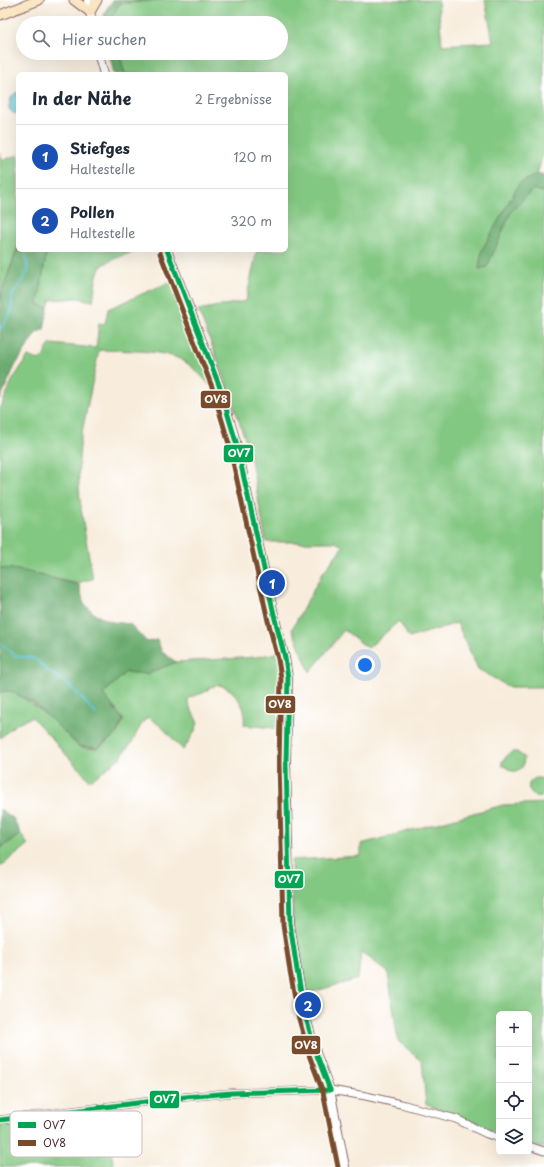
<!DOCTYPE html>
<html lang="de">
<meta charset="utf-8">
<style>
:root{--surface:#fff;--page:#f6f6f7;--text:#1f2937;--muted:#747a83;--line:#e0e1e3;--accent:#7c3aed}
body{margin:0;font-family:"Playpen Sans",sans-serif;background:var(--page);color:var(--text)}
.controls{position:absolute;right:12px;bottom:12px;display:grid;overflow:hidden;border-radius:6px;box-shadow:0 4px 16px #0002}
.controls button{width:36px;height:36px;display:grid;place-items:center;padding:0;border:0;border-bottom:1px solid var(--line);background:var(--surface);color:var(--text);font:20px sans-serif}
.you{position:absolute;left:365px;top:665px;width:14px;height:14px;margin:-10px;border:3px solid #fff;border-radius:50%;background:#1a73e8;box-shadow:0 0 0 6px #1a73e833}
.badge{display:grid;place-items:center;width:26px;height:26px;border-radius:50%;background:var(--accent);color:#fff;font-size:13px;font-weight:700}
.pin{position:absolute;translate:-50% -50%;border:2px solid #fff;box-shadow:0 1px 4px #0006}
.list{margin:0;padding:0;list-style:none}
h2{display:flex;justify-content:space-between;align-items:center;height:52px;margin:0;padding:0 16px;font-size:17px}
h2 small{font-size:13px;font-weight:400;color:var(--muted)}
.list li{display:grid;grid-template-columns:26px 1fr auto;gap:12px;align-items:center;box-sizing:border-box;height:64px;padding:0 16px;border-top:1px solid var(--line)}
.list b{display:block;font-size:15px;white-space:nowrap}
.list p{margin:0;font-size:13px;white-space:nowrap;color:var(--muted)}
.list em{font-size:13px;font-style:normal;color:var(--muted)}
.icon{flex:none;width:22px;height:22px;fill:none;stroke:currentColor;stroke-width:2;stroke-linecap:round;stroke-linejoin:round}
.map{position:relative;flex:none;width:544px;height:1167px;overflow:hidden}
.search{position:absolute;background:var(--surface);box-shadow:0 4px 16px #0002;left:16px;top:16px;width:272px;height:44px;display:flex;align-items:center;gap:10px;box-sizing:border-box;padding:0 14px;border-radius:22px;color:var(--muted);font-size:15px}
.panel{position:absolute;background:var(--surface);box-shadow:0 4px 16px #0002;left:16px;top:72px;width:272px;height:180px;border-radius:6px}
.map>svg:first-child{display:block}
</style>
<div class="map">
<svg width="544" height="1167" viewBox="0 0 544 1167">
<rect width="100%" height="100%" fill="#fff"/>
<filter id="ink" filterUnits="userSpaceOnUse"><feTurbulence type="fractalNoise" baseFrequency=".025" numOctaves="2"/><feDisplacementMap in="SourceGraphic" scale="8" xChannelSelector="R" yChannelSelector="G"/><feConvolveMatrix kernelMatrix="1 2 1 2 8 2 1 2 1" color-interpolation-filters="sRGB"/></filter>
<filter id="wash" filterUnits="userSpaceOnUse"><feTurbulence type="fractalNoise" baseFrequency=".012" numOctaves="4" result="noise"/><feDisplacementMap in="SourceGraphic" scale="16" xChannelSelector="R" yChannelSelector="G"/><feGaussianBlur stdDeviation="0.9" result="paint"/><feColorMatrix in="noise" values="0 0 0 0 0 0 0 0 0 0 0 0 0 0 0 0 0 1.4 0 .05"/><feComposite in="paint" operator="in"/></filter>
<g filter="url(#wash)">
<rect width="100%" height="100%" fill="#f8eddd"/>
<g fill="#83c882" stroke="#667456">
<path d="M158,0h280l4,45 51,-3 -8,-42h59v152l-7,22 -18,10 -37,66 -3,18 8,-1 24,-55 22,-23 11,3v495h-35l-31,-18 -21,-46 -48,15 -10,-17 -31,27 -24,-18 -34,42 -18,-43 30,-55 21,-28 -8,-4h-69l-16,-88 -26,-78 -26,-66 48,-9 11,-51h29v-176h-161l-6,-21h162v-30h-170l-1,-2 9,-17z"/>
<path d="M0,153l3,7 15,-5v91l-16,45 -2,10z"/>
<path d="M47,250h92c-10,4 -35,10 -40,20 -3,6 -5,24 -6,31l-15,-3 -28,2 -2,8 -10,-4z"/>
<path d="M174,280l18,43 26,69h-3c-9,-12 -20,-24 -33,-32 -21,-11 -59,-9 -83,-10l-18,87c-2,17 -3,33 -2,50 2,31 9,62 14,92 -5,1 -10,1 -14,5 -27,-5 -52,-15 -79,-16v-159l12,-28 16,-25c20,10 14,-5 23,-12l45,4 3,-25 6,1 3,-15z"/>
<path d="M281,652l2,13 1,64 -40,-4c0,-4 1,-11 0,-15 -4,-11 -16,-28 -30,-24 -4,1 -7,5 -11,7 -5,2 -9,2 -14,5l-1,5 10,20 -4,10 -11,17 -21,-23 -14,-10 -6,6 -10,19 -12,16 -30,23 -58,-64 -16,7 -16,14v-46l11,-1 20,12 21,17 27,27 18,2 19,-14 8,-15 -21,-26 23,-22 21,2 29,-12 80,-5z"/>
<path d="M512,752h5l7,5 -1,9c-5,7 -12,7 -18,0h-3v-5h2c2,-5 4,-7 8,-9z"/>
<path d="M536,778h5l3,2v15c-13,7 -23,-12 -8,-17z"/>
<path d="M544,803v345l-15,-4v-130h-30v120l-38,-17 -35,-12 -4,-44 -24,-20 -10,-69 -27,-20 -3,27 -53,15 -12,-70 -2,-64 70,-4v-12l142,-39z"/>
<path d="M21,834l7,11 -28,22v-18z"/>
<path d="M103,1112l11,55h-114v-43z"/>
</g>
<g fill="#6aac70" stroke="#5a664e">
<path d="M114,0h44l-39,4 -9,17 1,2h-7c-1,-10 3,-16 10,-23z"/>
<path d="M109,53h10l6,21h-11z"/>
<path d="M537,174l7,2v16l-11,-3 -22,23 -24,55 -8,2 3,-19 37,-66z"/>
<path d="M18,247v3h29l-9,54 10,4 -4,21 -8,4 -21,33 -15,33v-97l2,-11z"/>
<path d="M0,568c27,1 52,12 79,17l5,19 12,11 16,7 18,2 17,18 10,-2 5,12 14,10 -29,12 -21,-2 -23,22 20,26 -8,15 -18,13 -18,-2 -27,-26 -20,-18 -21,-11 -11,1z"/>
<path d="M0,809l13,9 8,16 -21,14z"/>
</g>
<path fill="#58c2d4" stroke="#517080" d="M18,92v22l-5,-1 -4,-4c0,-7 2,-15 9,-17z"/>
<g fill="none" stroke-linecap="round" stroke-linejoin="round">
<g stroke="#58c2d4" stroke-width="2">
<path d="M0,329l11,-16 1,-17 16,-25 -2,-15"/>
<path d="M0,643l16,13 18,2 13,12 22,15 27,29"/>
</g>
</g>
</g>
<g filter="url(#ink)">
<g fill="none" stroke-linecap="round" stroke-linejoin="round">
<g stroke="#876769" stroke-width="9">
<g id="minor">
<path d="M0,1120l185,-23 46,-4 99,-3 36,6 35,8 55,15 31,15 12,4"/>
<path d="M529,1146l15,5"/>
</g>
</g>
<g stroke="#876769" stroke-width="10">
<g id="tertiary">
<path d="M88,0l4,23"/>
<path d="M98,53l6,21"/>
<path d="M167,250l52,135 17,57 39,177 10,39 3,20 -2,84 4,162 7,46 9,48 10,35 14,37 15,77"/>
</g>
</g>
<g stroke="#876769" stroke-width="11">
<g id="secondary">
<path d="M74,0l16,12 7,-12"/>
<path d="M0,15l39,-15"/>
</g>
</g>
<use href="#minor" stroke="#fff" stroke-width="7"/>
<use href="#tertiary" stroke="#fff" stroke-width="8"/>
<use href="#secondary" stroke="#fbe6c4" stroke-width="9"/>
<g stroke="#fff" stroke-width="8">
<g id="bus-1">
<path d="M167,250l52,135 17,57 39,177 10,39 3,20 -2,84 4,162 7,46 9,48 10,35 14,37"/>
<path d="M0,1120l185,-23 46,-4 99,-3"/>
</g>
</g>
<g stroke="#fff" stroke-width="8">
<path id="bus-2" d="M160,253l52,134 17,57 39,177 10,38 3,19 -2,84 4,163 7,46 9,48 10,36 14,37 15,75"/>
</g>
<use href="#bus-1" stroke="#00a651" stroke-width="5"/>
<use href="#bus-2" stroke="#7a4b2a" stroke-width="5"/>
</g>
</g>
<rect x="10" y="1111" width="132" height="46" rx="6" fill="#fff" stroke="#c9bcbf" stroke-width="1"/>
<rect x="18" y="1122" width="18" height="6" fill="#00a651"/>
<rect x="18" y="1140" width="18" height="6" fill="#7a4b2a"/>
<g font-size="11" fill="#4a1f2b">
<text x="43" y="1129">OV7</text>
<text x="43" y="1147">OV8</text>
</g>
<g stroke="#fff" stroke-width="1.5">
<rect x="200" y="390" width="31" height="19" rx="4" fill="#7a4b2a"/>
<rect x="223" y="444" width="31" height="19" rx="4" fill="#00a651"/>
<rect x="265" y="695" width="31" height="19" rx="4" fill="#7a4b2a"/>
<rect x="274" y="870" width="30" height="19" rx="4" fill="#00a651"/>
<rect x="291" y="1035" width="30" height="20" rx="4" fill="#7a4b2a"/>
<rect x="149" y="1090" width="31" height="19" rx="4" fill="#00a651"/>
</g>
<g font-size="11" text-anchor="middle" font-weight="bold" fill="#fff">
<text x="216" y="403">OV8</text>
<text x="239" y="457">OV7</text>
<text x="280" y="708">OV8</text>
<text x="289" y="883">OV7</text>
<text x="306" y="1049">OV8</text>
<text x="165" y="1103">OV7</text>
</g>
</svg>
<div class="controls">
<button>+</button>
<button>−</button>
<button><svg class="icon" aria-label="locate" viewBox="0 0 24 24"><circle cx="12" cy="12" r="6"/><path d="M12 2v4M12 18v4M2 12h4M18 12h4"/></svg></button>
<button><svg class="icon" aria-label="layers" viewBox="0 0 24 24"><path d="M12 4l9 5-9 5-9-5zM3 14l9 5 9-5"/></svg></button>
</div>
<div class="you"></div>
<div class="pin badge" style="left:272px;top:583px;background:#1a4fb4">1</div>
<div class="pin badge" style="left:308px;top:1005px;background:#1a4fb4">2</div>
<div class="search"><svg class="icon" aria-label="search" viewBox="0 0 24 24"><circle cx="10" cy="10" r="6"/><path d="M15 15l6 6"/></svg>Hier suchen</div>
<section class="panel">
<h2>In der Nähe<small>2 Ergebnisse</small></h2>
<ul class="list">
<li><span class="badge" style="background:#1a4fb4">1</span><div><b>Stiefges</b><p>Haltestelle</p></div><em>120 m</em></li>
<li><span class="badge" style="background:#1a4fb4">2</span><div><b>Pollen</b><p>Haltestelle</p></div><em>320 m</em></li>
</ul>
</section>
</div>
